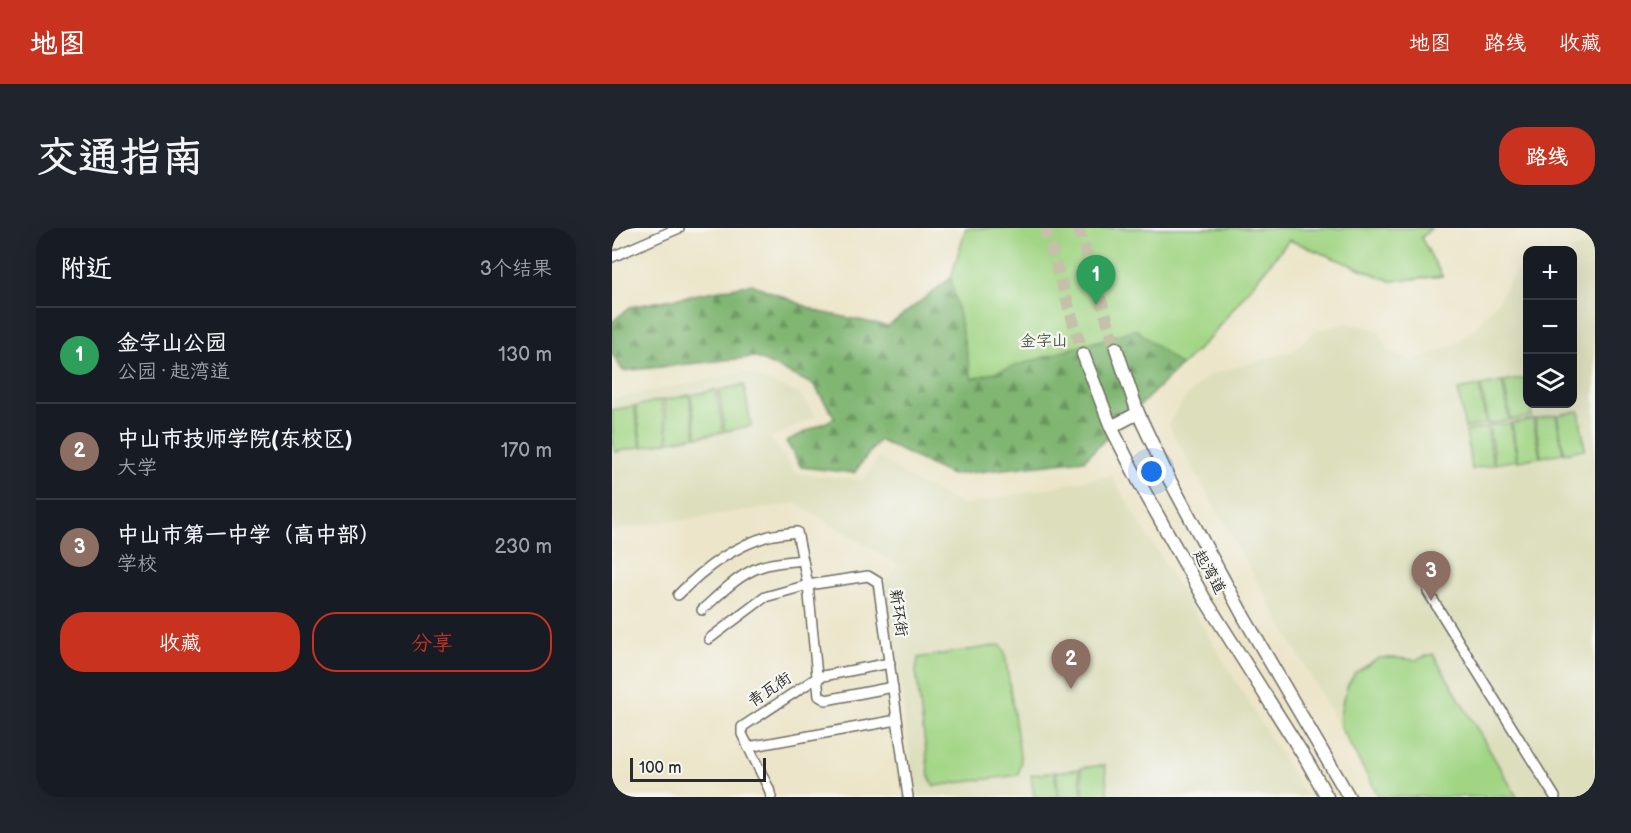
<!DOCTYPE html>
<html lang="zh">
<meta charset="utf-8">
<style>
:root{--surface:#171b24;--page:#20242c;--text:#f1f3f6;--muted:#9ea1a6;--line:#363941;--accent:#c8321e}
body{margin:0;font-family:"Balsamiq Sans","LXGW WenKai TC",sans-serif;background:var(--page);color:var(--text)}
.controls{position:absolute;right:18px;top:18px;display:grid;overflow:hidden;border-radius:12px;box-shadow:0 6px 24px #0002}
.controls button{width:54px;height:54px;display:grid;place-items:center;padding:0;border:0;border-bottom:2px solid var(--line);background:var(--surface);color:var(--text);font:30px sans-serif}
.scale{position:absolute;left:18px;bottom:15px;width:136px;box-sizing:border-box;padding-left:6px;border:3px solid #2b2b2b;border-top:0;font-size:16px;line-height:21px;white-space:nowrap;color:#2b2b2b;-webkit-text-stroke:4px #f6f6f2;paint-order:stroke}
.you{position:absolute;left:540px;top:244px;width:21px;height:21px;margin:-15px;border:4px solid #fff;border-radius:50%;background:#1a73e8;box-shadow:0 0 0 9px #1a73e833}
.badge{display:grid;place-items:center;width:39px;height:39px;border-radius:50%;background:var(--accent);color:#fff;font-size:20px;font-weight:700}
.pin{position:absolute;translate:-50% -50px;filter:drop-shadow(0 2px 3px #0008)}
.pin::after{content:'';position:absolute;top:32px;width:21px;height:18px;background:inherit;clip-path:polygon(0 0,100% 0,50% 100%)}
.list{margin:0;padding:0;list-style:none}
h2{display:flex;justify-content:space-between;align-items:center;height:78px;margin:0;padding:0 24px;font-size:26px}
h2 small{font-size:20px;font-weight:400;color:var(--muted)}
.list li{display:grid;grid-template-columns:39px 1fr auto;gap:18px;align-items:center;box-sizing:border-box;height:96px;padding:0 24px;border-top:2px solid var(--line)}
.list b{display:block;font-size:22px;white-space:nowrap}
.list p{margin:0;font-size:20px;white-space:nowrap;color:var(--muted)}
.list em{font-size:20px;font-style:normal;color:var(--muted)}
.actions{display:flex;gap:12px;padding:18px 24px}
.actions a{flex:1;padding:14px 0;border:2px solid var(--accent);border-radius:24px;text-align:center;font-size:21px;color:var(--accent)}
.actions .main{background:var(--accent);color:#fff}
.icon{flex:none;width:33px;height:33px;fill:none;stroke:currentColor;stroke-width:2;stroke-linecap:round;stroke-linejoin:round}
.map{position:relative;flex:none;width:983px;height:569px;overflow:hidden;border-radius:24px}
header{display:flex;align-items:center;gap:36px;box-sizing:border-box;height:84px;padding:0 30px;background:var(--accent);color:#fff}
header strong{font-size:28px}
nav{display:flex;gap:33px;margin-inline-start:auto;font-size:21px}
.intro{display:flex;align-items:center;justify-content:space-between;box-sizing:border-box;height:144px;padding:0 36px}
h1{margin:0;font-size:42px}
.button{padding:15px 27px;border-radius:24px;background:var(--accent);color:#fff;font-size:21px;font-weight:700}
main{display:flex;gap:36px;padding:0 36px}
aside{flex:1;background:var(--surface);border-radius:24px;box-shadow:0 6px 24px #0002}
.map>svg:first-child{display:block}
</style>
<header>
<strong>地图</strong>
<nav><a>地图</a><a>路线</a><a>收藏</a></nav>
</header>
<div class="intro"><h1>交通指南</h1><a class="button">路线</a></div>
<main>
<aside>
<h2>附近<small>3个结果</small></h2>
<ul class="list">
<li><span class="badge" style="background:#2e9e5b">1</span><div><b>金字山公园</b><p>公园 · 起湾道</p></div><em>130 m</em></li>
<li><span class="badge" style="background:#8d6e63">2</span><div><b>中山市技师学院(东校区)</b><p>大学</p></div><em>170 m</em></li>
<li><span class="badge" style="background:#8d6e63">3</span><div><b>中山市第一中学（高中部）</b><p>学校</p></div><em>230 m</em></li>
</ul>
<div class="actions"><a class="main">收藏</a><a>分享</a></div>
</aside>
<div class="map">
<svg width="983" height="569" viewBox="0 0 983 569">
<defs>
<pattern id="forest-firs" width="22" height="20" patternUnits="userSpaceOnUse" patternTransform="scale(1.5)"><rect width="22" height="20" fill="#80b672"/><path d="M5 1l3.5 6h-7zM16 11l3.5 6h-7z" fill="#69945e"/></pattern>
</defs>
<rect width="100%" height="100%" fill="#f6f6f2"/>
<filter id="ink" filterUnits="userSpaceOnUse"><feTurbulence type="fractalNoise" baseFrequency=".0167" numOctaves="2"/><feDisplacementMap in="SourceGraphic" scale="12" xChannelSelector="R" yChannelSelector="G"/><feConvolveMatrix kernelMatrix="1 2 1 2 8 2 1 2 1" color-interpolation-filters="sRGB"/></filter>
<filter id="wash" filterUnits="userSpaceOnUse"><feTurbulence type="fractalNoise" baseFrequency=".008" numOctaves="4" result="noise"/><feDisplacementMap in="SourceGraphic" scale="24" xChannelSelector="R" yChannelSelector="G"/><feGaussianBlur stdDeviation="1.35" result="paint"/><feColorMatrix in="noise" values="0 0 0 0 0 0 0 0 0 0 0 0 0 0 0 0 0 1.4 0 .05"/><feComposite in="paint" operator="in"/></filter>
<g filter="url(#wash)">
<rect width="100%" height="100%" fill="#ece5c9"/>
<g fill="#dddebc">
<path d="M983,17v552h-216l-211,-373 18,-27 23,-22 84,-24 21,-20 34,-8 30,7 11,21 25,11 41,-18 20,-17 21,-23 21,-35 10,-5v140h45v-154h-4z"/>
<path d="M132,144l56,22 16,22 -45,22 24,35 67,7 17,-23 35,24 50,24 147,-30 195,322h-390l-30,-215 12,-17 -102,-62 -184,27v-131z"/>
</g>
<path fill="url(#forest-firs)" stroke="#56704e" stroke-width="1.5" d="M354,0h465l-10,10 21,38 -51,5 -102,-41 -79,97 -126,123 -133,15 -72,-35 -25,33 -53,-6 -15,-26 49,-23 -21,-33 -59,-28 -132,14 -11,-17v-32l18,-15 122,-23 68,28 68,14 63,-48z"/>
<g fill="#a1d584" stroke="#668058" stroke-width="1.5">
<path d="M354,0h465l-10,10 21,38 -51,5 -102,-41 -79,97 -29,29 -45,-37 -164,50 -21,-101z"/>
<path d="M913,150l2,26h3l2,12 -21,4 -7,-38z"/>
<path d="M890,154l7,38 -21,4 -7,-38z"/>
<path d="M132,157l7,41 -26,5 -6,-41z"/>
<path d="M867,158l7,38 -21,4 -7,-38z"/>
<path d="M104,162l7,42 -26,5 -6,-42z"/>
<path d="M77,167l7,41 -26,5 -6,-41z"/>
<path d="M49,172l7,42 -26,5 -6,-41z"/>
<path d="M22,178l7,41 -26,5 -3,-19v-23z"/>
<path d="M967,183l6,38 -21,4 -7,-38z"/>
<path d="M944,187l7,38 -22,4 -6,-38z"/>
<path d="M921,191l7,38 -22,4 -6,-38z"/>
<path d="M898,195l7,37 -22,4 -6,-38z"/>
<path d="M875,199l6,38 -21,4 -6,-38z"/>
<path d="M388,417l5,9 16,108 -3,13 -84,11 -5,-10 -13,-105 2,-13z"/>
<path d="M821,426l84,143h-138l-39,-70v-11l3,-16 5,-15 7,-12 24,-15h16l20,2z"/>
<path d="M493,537l3,32h-24l-3,-29z"/>
<path d="M467,541l3,28h-23l-3,-25z"/>
<path d="M443,544l2,25h-23l-3,-22z"/>
</g>
</g>
<g filter="url(#ink)">
<g fill="none" stroke-linecap="round" stroke-linejoin="round">
<g stroke="#c5c0a9" stroke-width="12" stroke-dasharray="12 6" stroke-linecap="butt">
<path d="M433,0l38,126"/>
<path d="M466,0l38,120"/>
</g>
<g stroke="#6f6c62" stroke-width="12">
<g id="minor">
<path d="M0,29l67,-29"/>
<path d="M816,364l127,205"/>
<path d="M66,367c25,-26 56,-49 91,-59 9,-2 19,-3 28,-4l11,53 11,111 7,4 67,-13"/>
<path d="M90,382c18,-16 36,-35 58,-43 14,-5 28,-5 43,-7"/>
<path d="M97,411l56,-42 43,-12 60,-9 10,6 30,215"/>
<path d="M136,519l149,-27"/>
<path d="M159,569l-2,-8 -27,-55v-7l76,-50 72,-14"/>
</g>
</g>
<g stroke="#6f6c62" stroke-width="15">
<g id="major">
<path d="M504,120l22,65 29,62 78,144 104,178"/>
<path d="M471,126l28,73 28,55 65,116 103,163 20,36"/>
<path d="M499,199l27,-14"/>
</g>
</g>
<use href="#minor" stroke="#fff" stroke-width="9"/>
<use href="#major" stroke="#fff" stroke-width="12"/>
</g>
</g>
<g text-anchor="middle" dominant-baseline="central" stroke-width="4.5" stroke-linejoin="round" paint-order="stroke">
<g font-size="16" fill="#485641" stroke="#f6f6f2">
<text x="432" y="113">金字山</text>
</g>
<g font-size="16" fill="#2b2b2b" stroke="#f6f6f2">
<text transform="translate(597 344) rotate(60)">起湾道</text>
<text transform="translate(286 385) rotate(82)">新环街</text>
<text transform="translate(158 462) rotate(-34)">青瓦街</text>
</g>
</g>
</svg>
<div class="controls">
<button>+</button>
<button>−</button>
<button><svg class="icon" aria-label="layers" viewBox="0 0 24 24"><path d="M12 4l9 5-9 5-9-5zM3 14l9 5 9-5"/></svg></button>
</div>
<div class="scale">100 m</div>
<div class="you"></div>
<div class="pin badge" style="left:484px;top:77px;background:#2e9e5b">1</div>
<div class="pin badge" style="left:459px;top:461px;background:#8d6e63">2</div>
<div class="pin badge" style="left:819px;top:373px;background:#8d6e63">3</div>
</div>
</main>
